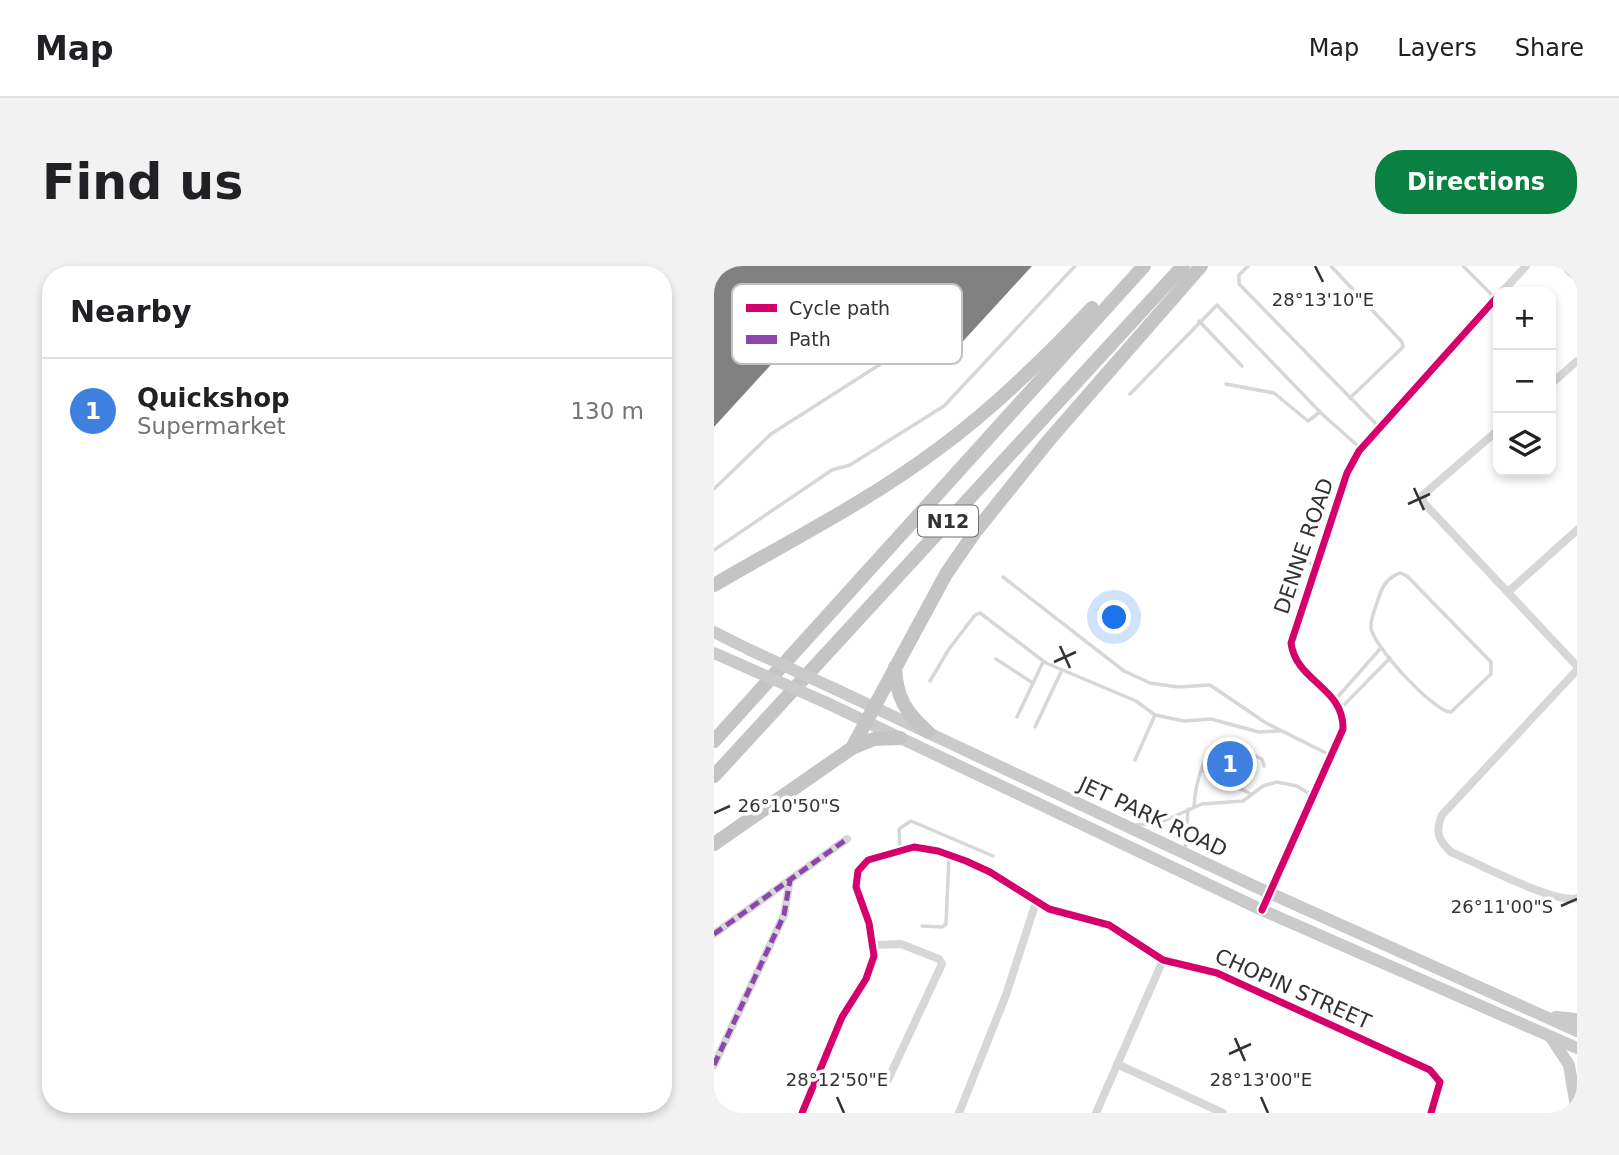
<!DOCTYPE html>
<meta charset="utf-8">
<style>
:root{--surface:#fff;--page:#f2f2f2;--text:#202124;--muted:#757577;--line:#e0e0e0;--accent:#0b8043}
body{margin:0;font-family:"DejaVu Sans",sans-serif;background:var(--page);color:var(--text)}
.controls{position:absolute;right:21px;top:21px;display:grid;overflow:hidden;border-radius:14px;box-shadow:0 4px 10px #0003}
.controls button{width:63px;height:63px;display:grid;place-items:center;padding:0;border:0;border-bottom:2px solid var(--line);background:var(--surface);color:var(--text);font:35px sans-serif}
.you{position:absolute;left:401px;top:352px;width:24px;height:24px;margin:-18px;border:5px solid #fff;border-radius:50%;background:#1a73e8;box-shadow:0 0 0 10px #1a73e833}
.badge{display:grid;place-items:center;width:46px;height:46px;border-radius:50%;background:var(--accent);color:#fff;font-size:23px;font-weight:700}
.pin{position:absolute;translate:-50% -50%;border:4px solid #fff;box-shadow:0 2px 7px #0006}
.list{margin:0;padding:0;list-style:none}
h2{display:flex;justify-content:space-between;align-items:center;height:91px;margin:0;padding:0 28px;font-size:30px}
h2 small{font-size:23px;font-weight:400;color:var(--muted)}
.list li{display:grid;grid-template-columns:46px 1fr auto;gap:21px;align-items:center;box-sizing:border-box;height:105px;padding:0 28px;border-top:2px solid var(--line)}
.list b{display:block;font-size:26px;white-space:nowrap}
.list p{margin:0;font-size:23px;white-space:nowrap;color:var(--muted)}
.list em{font-size:23px;font-style:normal;color:var(--muted)}
.icon{flex:none;width:38px;height:38px;fill:none;stroke:currentColor;stroke-width:2;stroke-linecap:round;stroke-linejoin:round}
.map{position:relative;flex:none;width:863px;height:847px;overflow:hidden;border-radius:28px}
header{display:flex;align-items:center;gap:42px;box-sizing:border-box;height:98px;padding:0 35px;background:var(--surface);border-bottom:2px solid var(--line)}
header strong{font-size:33px}
nav{display:flex;gap:38px;margin-inline-start:auto;font-size:24px}
.intro{display:flex;align-items:center;justify-content:space-between;box-sizing:border-box;height:168px;padding:0 42px}
h1{margin:0;font-size:49px}
.button{padding:18px 32px;border-radius:28px;background:var(--accent);color:#fff;font-size:24px;font-weight:700}
main{display:flex;gap:42px;padding:0 42px}
aside{flex:1;background:var(--surface);border-radius:28px;box-shadow:0 4px 10px #0003}
.map>svg:first-child{display:block}
</style>
<header>
<strong>Map</strong>
<nav><a>Map</a><a>Layers</a><a>Share</a></nav>
</header>
<div class="intro"><h1>Find us</h1><a class="button">Directions</a></div>
<main>
<aside>
<h2>Nearby<small></small></h2>
<ul class="list">
<li><span class="badge" style="background:#3f7fe0">1</span><div><b>Quickshop</b><p>Supermarket</p></div><em>130 m</em></li>
</ul>
</aside>
<div class="map">
<svg width="863" height="847" viewBox="0 0 863 847">
<rect width="100%" height="100%" fill="#fff"/>
<path fill="#818181" d="M0,0h318l-88,96 -56,-51 -20,21 -36,-34 -118,129z"/>
<g fill="none" stroke-linecap="round" stroke-linejoin="round">
<g stroke="#d7d7d7" stroke-width="3.5">
<path d="M534,0l-9,9v9l140,143"/>
<path d="M617,0l71,76 1,5 -53,51"/>
<path d="M749,0l31,31"/>
<path d="M485,55l43,45"/>
<path d="M512,118l48,9 34,28 12,-9"/>
<path d="M416,128l87,-89 105,109 37,33"/>
<path d="M0,223l57,-55 119,-76"/>
<path d="M0,284l118,-80 18,-5 94,-59 131,-140"/>
<path d="M587,291l15,10"/>
<path d="M686,307l7,3 84,86v12l-40,38c-16,1 -78,-66 -80,-84 -1,-9 5,-22 8,-31 3,-11 10,-20 21,-24z"/>
<path d="M289,311l121,94 26,12 28,4 32,-2 56,38 66,33"/>
<path d="M282,393l37,24"/>
<path d="M216,415l19,-32 26,-34 5,-2 66,50 90,38 19,14"/>
<path d="M621,434l45,-51"/>
<path d="M627,442l49,-50"/>
<path d="M303,451l26,-55"/>
<path d="M321,461l27,-57"/>
<path d="M421,494l20,-45 29,6 27,-2 48,13 20,-1"/>
<path d="M488,504l49,24"/>
<path d="M480,541c1,-20 9,-58 29,-66l39,18 2,7"/>
<path d="M422,559l23,-2 43,-19 41,-3 20,-15 14,-4 20,4 14,9"/>
<path d="M186,584l-1,-21 12,-8 82,35"/>
<path d="M471,586l3,-43"/>
<path d="M208,660l20,1 4,-3 3,-67"/>
</g>
<g stroke="#d7d7d7" stroke-width="8">
<path d="M854,4l9,8"/>
<path d="M788,26l24,-26"/>
<path d="M837,118l26,-23"/>
<path d="M784,164l-75,65v7l154,164"/>
<path d="M794,326l69,-62"/>
<path d="M863,404l-135,145c-7,17 -4,25 9,37 24,10 105,53 126,46"/>
<path d="M548,644l81,-181c1,-42 -47,-47 -52,-86l56,-170 12,-22 139,-155"/>
<path d="M0,668l133,-95"/>
<path d="M160,679l27,-1 38,15 3,5 -56,120"/>
<path d="M403,798l106,49"/>
<path d="M0,799l70,-150 6,-35"/>
<path d="M88,847l40,-96 24,-38 8,-23 -5,-33 -13,-36 2,-16 10,-11 46,-13 24,4 28,10 24,11 59,37 60,16 54,35 54,13 213,97 10,12 -9,31"/>
<path d="M245,847l47,-118 30,-93"/>
<path d="M382,847l67,-153"/>
</g>
<g stroke="#cacaca" stroke-width="12">
<path d="M0,366l36,18"/>
<path d="M0,387l25,11"/>
<path d="M121,423l419,197 323,145"/>
<path d="M113,437l435,207 315,138"/>
<path d="M842,751l21,2"/>
<path d="M838,773l17,26 8,48"/>
</g>
<g stroke="#c4c4c4" stroke-width="14">
<path d="M0,319c75,-44 155,-84 224,-136 56,-41 106,-90 154,-141"/>
<path d="M181,401c1,30 11,46 33,65"/>
<path d="M0,475l430,-475"/>
<path d="M138,482l22,-9 26,-1"/>
<path d="M0,510l469,-510"/>
<path d="M0,578l138,-96 94,-174 29,-42 74,-92 152,-174"/>
</g>
<g stroke="#cacaca" stroke-width="12">
<path d="M36,384l85,39"/>
<path d="M25,398l88,39"/>
</g>
<g stroke="#8e44ad" stroke-width="5" stroke-dasharray="10 5" stroke-linecap="butt">
<path d="M0,668l133,-95"/>
<path d="M0,799l70,-150 6,-35"/>
</g>
<g stroke="#fff" stroke-width="11">
<g id="cycleway">
<path d="M548,644l81,-181c1,-42 -47,-47 -52,-86l56,-170 12,-22 139,-155"/>
<path d="M88,847l40,-96 24,-38 8,-23 -5,-33 -13,-36 2,-16 10,-11 46,-13 24,4 28,10 24,11 59,37 60,16 54,35 54,13 213,97 10,12 -9,31"/>
</g>
</g>
<use href="#cycleway" stroke="#d6006c" stroke-width="7"/>
</g>
<path fill="none" stroke="#333" stroke-width="2.5" d="M601,0l8,16M700,222l10,22M694,238l22,-10M346,380l10,22M340,396l22,-10M0,547l16,-7M847,640l16,-7M521,772l10,23M515,788l22,-10M123,831l7,16M547,831l7,16"/>
<g text-anchor="middle" dominant-baseline="central" stroke-width="7" stroke-linejoin="round" paint-order="stroke">
<rect fill="#fff" stroke="#707070" stroke-width="2" x="204" y="239.5" width="60" height="31" rx="5"/>
<g font-size="19" font-weight="bold" fill="#333">
<text x="234" y="255">N12</text>
</g>
<g font-size="21" fill="#333" stroke="#fff">
<text transform="translate(590 280) rotate(-71)">DENNE ROAD</text>
<text transform="translate(439 551) rotate(25)">JET PARK ROAD</text>
<text transform="translate(579 723) rotate(24)">CHOPIN STREET</text>
</g>
</g>
<rect x="18" y="18" width="230" height="80" rx="10" fill="#fff" stroke="#c2c2c2" stroke-width="2"/>
<rect x="32" y="38" width="31" height="8" fill="#d6006c"/>
<rect x="32" y="69" width="31" height="9" fill="#8e44ad"/>
<g font-size="19" fill="#333">
<text x="75" y="49">Cycle path</text>
<text x="75" y="80">Path</text>
</g>
<g font-size="18" text-anchor="middle" fill="#333" stroke="#fff" stroke-width="7" stroke-linejoin="round" paint-order="stroke">
<text x="609" y="40">28°13'10"E</text>
<text x="75" y="546">26°10'50"S</text>
<text x="788" y="647">26°11'00"S</text>
<text x="123" y="820">28°12'50"E</text>
<text x="547" y="820">28°13'00"E</text>
</g>
</svg>
<div class="controls">
<button>+</button>
<button>−</button>
<button><svg class="icon" aria-label="layers" viewBox="0 0 24 24"><path d="M12 4l9 5-9 5-9-5zM3 14l9 5 9-5"/></svg></button>
</div>
<div class="you"></div>
<div class="pin badge" style="left:516px;top:498px;background:#3f7fe0">1</div>
</div>
</main>
